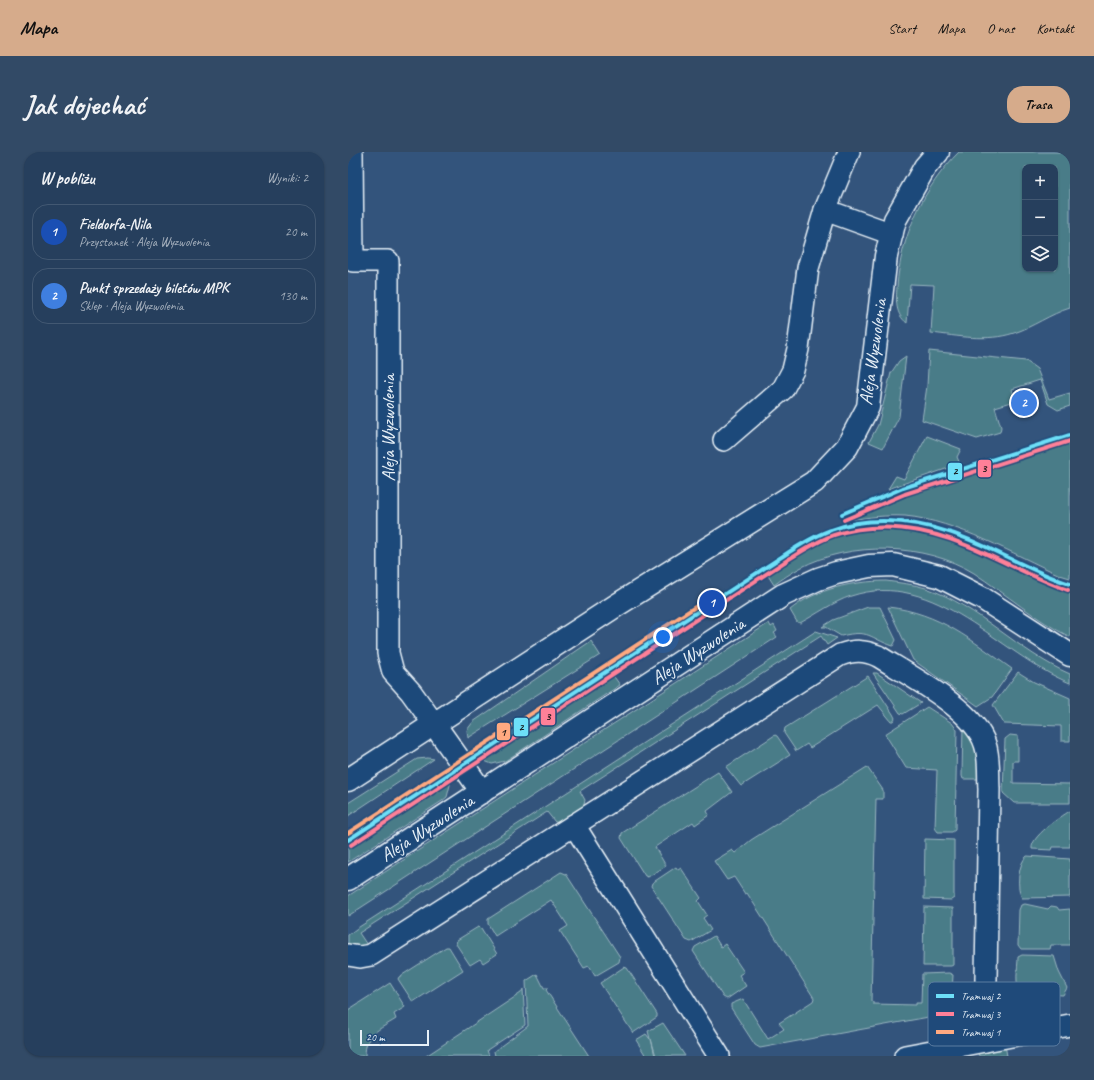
<!DOCTYPE html>
<html lang="pl">
<meta charset="utf-8">
<style>
:root{--surface:#263f5d;--page:#324a66;--text:#f1f3f6;--muted:#a4afbc;--line:#425872;--accent:#d6ab8b}
body{margin:0;font-family:Caveat,sans-serif;background:var(--page);color:var(--text)}
.controls{position:absolute;right:12px;top:12px;display:grid;overflow:hidden;border-radius:8px;box-shadow:0 1px 3px #0004}
.controls button{width:36px;height:36px;display:grid;place-items:center;padding:0;border:0;border-bottom:1px solid var(--line);background:var(--surface);color:var(--text);font:20px sans-serif}
.scale{position:absolute;left:12px;bottom:10px;width:69px;box-sizing:border-box;padding-left:4px;border:2px solid #e8f1f8;border-top:0;font-size:11px;line-height:14px;white-space:nowrap;color:#e8f1f8;-webkit-text-stroke:3px #1f4a7a;paint-order:stroke}
.you{position:absolute;left:315px;top:485px;width:14px;height:14px;margin:-10px;border:3px solid #fff;border-radius:50%;background:#1a73e8;box-shadow:0 0 0 6px #1a73e833}
.badge{display:grid;place-items:center;width:26px;height:26px;border-radius:50%;background:var(--accent);color:#fff;font-size:13px;font-weight:700}
.pin{position:absolute;translate:-50% -50%;border:2px solid #fff;box-shadow:0 1px 4px #0006}
.list{margin:0;padding:0;list-style:none}
h2{display:flex;justify-content:space-between;align-items:center;height:52px;margin:0;padding:0 16px;font-size:17px}
h2 small{font-size:13px;font-weight:400;color:var(--muted)}
.list li{display:grid;grid-template-columns:26px 1fr auto;gap:12px;align-items:center;box-sizing:border-box;height:56px;margin:0 8px 8px;padding:0 8px;border:1px solid var(--line);border-radius:16px}
.list b{display:block;font-size:15px;white-space:nowrap}
.list p{margin:0;font-size:13px;white-space:nowrap;color:var(--muted)}
.list em{font-size:13px;font-style:normal;color:var(--muted)}
.icon{flex:none;width:22px;height:22px;fill:none;stroke:currentColor;stroke-width:2;stroke-linecap:round;stroke-linejoin:round}
.map{position:relative;flex:none;width:722px;height:904px;overflow:hidden;border-radius:16px}
header{display:flex;align-items:center;gap:24px;box-sizing:border-box;height:56px;padding:0 20px;background:var(--accent);color:#111}
header strong{font-size:19px}
nav{display:flex;gap:22px;margin-inline-start:auto;font-size:14px}
.intro{display:flex;align-items:center;justify-content:space-between;box-sizing:border-box;height:96px;padding:0 24px}
h1{margin:0;font-size:28px}
.button{padding:10px 18px;border-radius:16px;background:var(--accent);color:#111;font-size:14px;font-weight:700}
main{display:flex;gap:24px;padding:0 24px}
aside{flex:1;background:var(--surface);border-radius:16px;box-shadow:0 1px 3px #0004}
.map>svg:first-child{display:block}
</style>
<header>
<strong>Mapa</strong>
<nav><a>Start</a><a>Mapa</a><a>O nas</a><a>Kontakt</a></nav>
</header>
<div class="intro"><h1>Jak dojechać</h1><a class="button">Trasa</a></div>
<main>
<aside>
<h2>W pobliżu<small>Wyniki: 2</small></h2>
<ul class="list">
<li><span class="badge" style="background:#1a4fb4">1</span><div><b>Fieldorfa-Nila</b><p>Przystanek · Aleja Wyzwolenia</p></div><em>20 m</em></li>
<li><span class="badge" style="background:#3f7fe0">2</span><div><b>Punkt sprzedaży biletów MPK</b><p>Sklep · Aleja Wyzwolenia</p></div><em>130 m</em></li>
</ul>
</aside>
<div class="map">
<svg width="722" height="904" viewBox="0 0 722 904">
<rect width="100%" height="100%" fill="#33547c"/>
<filter id="ink" filterUnits="userSpaceOnUse"><feTurbulence type="fractalNoise" baseFrequency=".025" numOctaves="2"/><feDisplacementMap in="SourceGraphic" scale="8" xChannelSelector="R" yChannelSelector="G"/><feConvolveMatrix kernelMatrix="1 2 1 2 8 2 1 2 1" color-interpolation-filters="sRGB"/></filter>
<g filter="url(#ink)">
<g fill="#4a7c88" stroke="#99b6c0" fill-rule="evenodd">
<path d="M611,0h111v156c-20,6 -37,19 -56,25 -27,9 -56,3 -83,0l3,-48 -24,-1 -3,39c-12,-9 -11,-22 -10,-36 3,-49 27,-101 62,-135zM677,15h30v102h-30z"/>
<path d="M581,199l97,10 11,8 12,30 21,-6v13l-12,4 -10,-6 -8,-24 -28,9 3,12 -20,6 6,20 -1,5 -23,7 -55,-19 5,-34z"/>
<path d="M558,204l-7,61 -16,31 -14,-6 9,-17 13,-52 8,-12z"/>
<path d="M579,284l34,13 -4,8 3,7 -72,25 8,-13 8,3z"/>
<path d="M722,288v138l-10,-3c-47,-21 -103,-54 -155,-59 -19,-1 -36,1 -55,4l13,-10 60,-24z"/>
<path d="M552,375c60,7 115,41 170,66v44c-34,-17 -64,-43 -96,-64 -49,-30 -124,-32 -174,-5 -9,5 -18,11 -26,17l-7,-11c50,-32 71,-46 133,-47z"/>
<path d="M538,429c14,2 27,3 40,7 53,18 92,64 144,86v9c-71,-28 -134,-115 -219,-87 -18,6 -34,18 -51,27l-3,-1 -7,-12c25,-21 64,-29 96,-29z"/>
<path d="M520,455h12l16,33 -3,6c-24,-8 -23,-17 -52,-10l-15,-9h-4l11,-7z"/>
<path d="M540,455c52,6 83,33 124,62l-20,28 -14,9 -65,-46z"/>
<path d="M421,471l2,4 3,-2 3,6 -3,2 3,4 -429,279v-20z"/>
<path d="M468,479l21,7 -10,7 -6,-9 -241,155 5,9 -2,9 -21,14 -7,-1 -8,-10 -188,121 8,12 -3,6 -16,-4v-12l8,-6z"/>
<path d="M243,489l9,14 -132,83 -1,-8 6,-8z"/>
<path d="M670,520l16,10 36,16v43h-9v-15l-57,-2 -11,-19z"/>
<path d="M525,521h4l44,30 -18,11 -3,-1z"/>
<path d="M264,522l8,11 -115,76 -13,3 -10,-4z"/>
<path d="M520,524l25,38 2,4 -2,3h-2l-13,-16 -68,43 -3,-4 -11,7 -12,-18 1,-5z"/>
<path d="M579,555l25,16 5,7 -2,100 -3,2h-14l-3,-4 2,-58 -31,-2 -21,-34z"/>
<path d="M615,573l14,22 2,32h-16l-1,-3z"/>
<path d="M427,583l2,1 13,19 -49,31 -15,-19z"/>
<path d="M662,583l8,1v25h-5v22l57,1v19h-56l-11,-10 2,-54z"/>
<path d="M80,606l6,1 -86,57v-13l69,-44z"/>
<path d="M519,615l16,23v9h-7l-5,202 2,1v2l43,1v-2h5l1,-29 27,-1 4,2 -2,33 -6,6 -185,34 -5,-3 -24,-37v-4l12,-5 25,40 16,-10 -5,-6 34,-22 1,-3 -67,-105 -2,1 -11,-17 -7,3 -13,-19 18,-11 3,3 16,-13z"/>
<path d="M370,620l14,20 -25,19 2,4 -14,10 -2,-3 -38,25 11,19 -18,11 -3,-1 -24,-38 1,-5z"/>
<path d="M103,629l-4,16 -5,4 -94,61v-15z"/>
<path d="M722,659v36h-17l-1,3 -20,-1c-2,-12 28,-32 38,-38z"/>
<path d="M577,687l29,1v58l-3,2 -27,-1z"/>
<path d="M679,704l43,3v38l-48,1c-6,-10 -4,-35 5,-42z"/>
<path d="M328,715l2,3 3,-2 20,30 -3,3 9,14 -4,3 8,12 -20,12 -5,-2 -35,-54 1,-3z"/>
<path d="M213,720l5,2 54,83 -1,5 -24,14 -6,-10 -5,2 -24,-37 8,-5 -17,-26 -56,36 -7,-12v-5z"/>
<path d="M677,752l23,5 3,-3 6,1 2,3 11,-1v36h-19l-1,4h-29l-3,-4 1,-35 2,-5z"/>
<path d="M576,755l29,1v57l-2,1h-28z"/>
<path d="M130,775l3,1 16,26 -14,9 -3,-4 -10,6 -14,-21 1,-4z"/>
<path d="M366,784l7,11 4,-3 19,28 -5,3 7,11 -19,13 -4,-2 -30,-46 2,-4z"/>
<path d="M98,795h3l14,23 -50,32 -15,-23 1,-2z"/>
<path d="M674,803l32,1 5,16 8,16 -4,7 -42,-2c-7,-8 -3,-25 -3,-36z"/>
<path d="M276,815l3,1 30,46v3l-24,16 -33,-50z"/>
<path d="M189,822l7,14h4l-2,2 43,66h-94l-1,-5 34,-25 -2,-45z"/>
<path d="M42,831l15,24 -11,7 2,5c-17,11 -31,14 -31,37h-17v-46z"/>
<path d="M175,837l2,36 -38,25 2,6h-63l95,-63z"/>
<path d="M315,871l22,33h-29l-5,-17 4,17h-9l-10,-16 10,-6 4,5 -2,-8z"/>
<path d="M657,893l2,11h-28l-2,-6z"/>
</g>
<g fill="none" stroke-linecap="round" stroke-linejoin="round">
<g stroke="#e8f1f8" stroke-width="24">
<g id="minor">
<path d="M4,0l1,109h35v392l5,19 18,20 23,32"/>
<path d="M501,0l-24,58 67,24"/>
<path d="M376,288l59,-51 10,-19 5,-21 10,-81 17,-58"/>
<path d="M226,673l145,231"/>
<path d="M0,803l12,2 11,-2 469,-300c14,-5 24,-5 38,1 30,19 96,53 107,88 5,14 3,31 4,45l-4,252"/>
<path d="M557,904l165,-31"/>
</g>
</g>
<g stroke="#e8f1f8" stroke-width="25">
<g id="secondary">
<path d="M86,572l48,68"/>
<path d="M0,628l269,-175 197,-123 33,-35 21,-40 18,-151 9,-36 30,-53 13,-15"/>
<path d="M0,727l435,-284 35,-16 18,-6 33,-7 24,-1 46,11 43,22 88,57"/>
</g>
</g>
<use href="#minor" stroke="#1f4a7a" stroke-width="21"/>
<use href="#secondary" stroke="#1f4a7a" stroke-width="22"/>
<path stroke="#e8f1f8" stroke-width="1" d="M710,429l12,5"/>
<g stroke="#1f4a7a" stroke-width="7">
<g id="tram-1">
<path d="M494,362l61,-26 167,-53"/>
<path d="M0,688l435,-284c15,-10 31,-20 48,-26 44,-17 97,-8 139,10 34,14 65,33 100,44"/>
</g>
</g>
<g stroke="#1f4a7a" stroke-width="7">
<g id="tram-2">
<path d="M496,368l61,-26 165,-53"/>
<path d="M3,693l435,-284c16,-10 31,-20 48,-26 44,-14 92,-7 134,11 34,14 65,32 100,44"/>
</g>
</g>
<g stroke="#1f4a7a" stroke-width="7">
<path id="tram-3" d="M0,681l361,-235"/>
</g>
<use href="#tram-1" stroke="#6ddff8" stroke-width="4"/>
<use href="#tram-2" stroke="#ff8098" stroke-width="4"/>
<use href="#tram-3" stroke="#ffa980" stroke-width="4"/>
</g>
</g>
<g text-anchor="middle" dominant-baseline="central" stroke-width="4" stroke-linejoin="round" paint-order="stroke">
<g font-size="19" fill="#e8f1f8" stroke="#1f4a7a">
<text transform="translate(525 200) rotate(-82)">Aleja Wyzwolenia</text>
<text transform="translate(40 276) rotate(-90)">Aleja Wyzwolenia</text>
<text transform="translate(350 499) rotate(-33)">Aleja Wyzwolenia</text>
<text transform="translate(79 676) rotate(-33)">Aleja Wyzwolenia</text>
</g>
</g>
<rect x="580" y="830" width="132" height="64" rx="6" fill="#1f4a7a" stroke="#5b7ca0" stroke-width="1"/>
<rect x="588" y="842" width="18" height="4" fill="#6ddff8"/>
<rect x="588" y="860" width="18" height="4" fill="#ff8098"/>
<rect x="588" y="878" width="18" height="4" fill="#ffa980"/>
<g font-size="11" fill="#e8f1f8">
<text x="613" y="848">Tramwaj 2</text>
<text x="613" y="866">Tramwaj 3</text>
<text x="613" y="884">Tramwaj 1</text>
</g>
<g stroke="#1f4a7a" stroke-width="1.5">
<rect x="629" y="307" width="15" height="19" rx="4" fill="#ff8098"/>
<rect x="599" y="310" width="16" height="19" rx="4" fill="#6ddff8"/>
<rect x="192" y="555" width="16" height="19" rx="4" fill="#ff8098"/>
<rect x="165" y="565" width="16" height="20" rx="4" fill="#6ddff8"/>
<rect x="148" y="570" width="15" height="19" rx="4" fill="#ffa980"/>
</g>
<g font-size="11" text-anchor="middle" font-weight="bold" fill="#111">
<text x="636" y="320">3</text>
<text x="607" y="323">2</text>
<text x="200" y="568">3</text>
<text x="173" y="579">2</text>
<text x="155" y="584">1</text>
</g>
</svg>
<div class="controls">
<button>+</button>
<button>−</button>
<button><svg class="icon" aria-label="layers" viewBox="0 0 24 24"><path d="M12 4l9 5-9 5-9-5zM3 14l9 5 9-5"/></svg></button>
</div>
<div class="scale">20 m</div>
<div class="you"></div>
<div class="pin badge" style="left:364px;top:451px;background:#1a4fb4">1</div>
<div class="pin badge" style="left:676px;top:251px;background:#3f7fe0">2</div>
</div>
</main>
